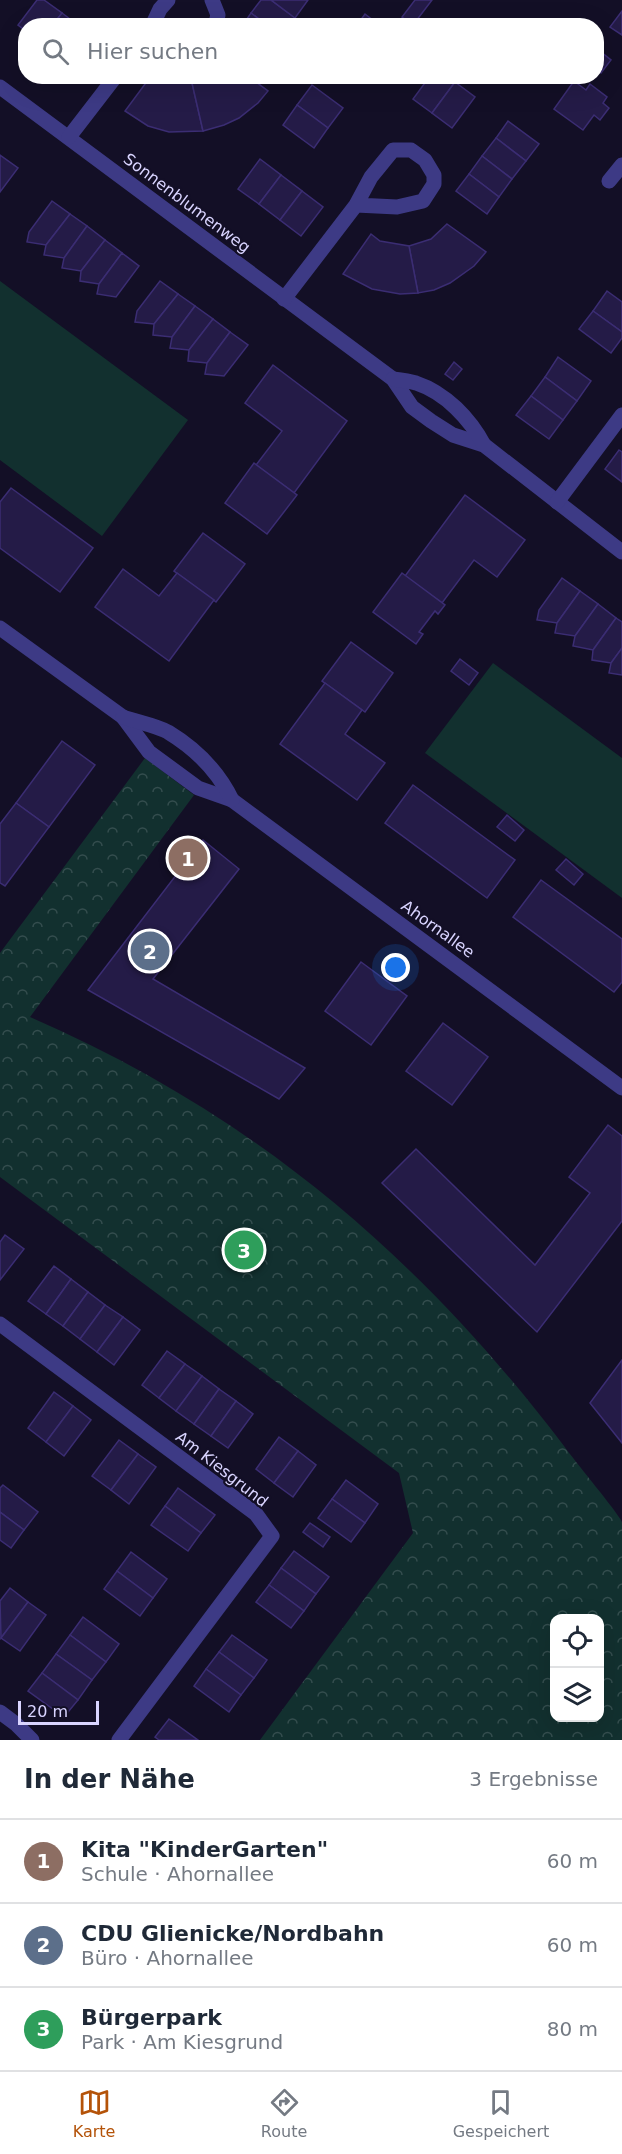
<!DOCTYPE html>
<html lang="de">
<meta charset="utf-8">
<style>
:root{--surface:#fff;--page:#f6f6f7;--text:#1f2937;--muted:#747a83;--line:#e0e1e3;--accent:#b45309}
body{margin:0;font-family:"DejaVu Sans",sans-serif;background:var(--page);color:var(--text)}
.controls{position:absolute;right:18px;bottom:18px;display:grid;overflow:hidden;border-radius:12px;box-shadow:0 6px 24px #0002}
.controls button{width:54px;height:54px;display:grid;place-items:center;padding:0;border:0;border-bottom:2px solid var(--line);background:var(--surface);color:var(--text);font:30px sans-serif}
.scale{position:absolute;left:18px;bottom:15px;width:81px;box-sizing:border-box;padding-left:6px;border:3px solid #d9d4ff;border-top:0;font-size:16px;line-height:21px;white-space:nowrap;color:#d9d4ff;-webkit-text-stroke:4px #130f26;paint-order:stroke}
.you{position:absolute;left:396px;top:968px;width:21px;height:21px;margin:-15px;border:4px solid #fff;border-radius:50%;background:#1a73e8;box-shadow:0 0 0 9px #1a73e833}
.badge{display:grid;place-items:center;width:39px;height:39px;border-radius:50%;background:var(--accent);color:#fff;font-size:20px;font-weight:700}
.pin{position:absolute;translate:-50% -50%;border:3px solid #fff;box-shadow:0 2px 6px #0006}
.list{margin:0;padding:0;list-style:none}
h2{display:flex;justify-content:space-between;align-items:center;height:78px;margin:0;padding:0 24px;font-size:26px}
h2 small{font-size:20px;font-weight:400;color:var(--muted)}
.list li{display:grid;grid-template-columns:39px 1fr auto;gap:18px;align-items:center;box-sizing:border-box;height:84px;padding:0 24px;border-top:2px solid var(--line)}
.list b{display:block;font-size:22px;white-space:nowrap}
.list p{margin:0;font-size:20px;white-space:nowrap;color:var(--muted)}
.list em{font-size:20px;font-style:normal;color:var(--muted)}
.icon{flex:none;width:33px;height:33px;fill:none;stroke:currentColor;stroke-width:2;stroke-linecap:round;stroke-linejoin:round}
.map{position:relative;flex:none;width:622px;height:1740px;overflow:hidden}
.search{position:absolute;background:var(--surface);box-shadow:0 6px 24px #0002;left:18px;right:18px;top:18px;height:66px;display:flex;align-items:center;gap:15px;box-sizing:border-box;padding:0 21px;border-radius:24px;color:var(--muted);font-size:22px}
.sheet{height:330px;background:var(--surface)}
nav{display:flex;justify-content:space-around;align-items:center;box-sizing:border-box;height:84px;border-top:2px solid var(--line);background:var(--surface);font-size:16px;color:var(--muted)}
nav a{display:grid;justify-items:center;gap:3px}
nav .on{color:var(--accent)}
.map>svg:first-child{display:block}
</style>
<div class="map">
<svg width="622" height="1740" viewBox="0 0 622 1740">
<defs>
<pattern id="park-crowns" width="20" height="18" patternUnits="userSpaceOnUse" patternTransform="scale(1.5)"><rect width="20" height="18" fill="#12302f"/><path d="M2 6a3 3 0 1 1 6 0M12 15a3 3 0 1 1 6 0" fill="none" stroke="#344d4e"/></pattern>
</defs>
<rect width="100%" height="100%" fill="#130f26"/>
<g fill="#12302f">
<path d="M0,281l188,139 -86,116 -102,-76z"/>
<path d="M493,663l129,95v140l-197,-145z"/>
</g>
<path fill="url(#park-crowns)" fill-rule="evenodd" d="M145,758l49,37 -164,222c221,96 389,238 534,429 8,12 56,69 58,76 0,14 0,46 0,61 0,52 0,105 0,157h-362l153,-207 -14,-60 -399,-296v-224zM554,1618h46v100h-46z"/>
<g fill="#241b47" stroke="#3b2d73" stroke-width="1.5">
<path d="M37,0h7l18,13 -10,13h-26v5l-8,-6z"/>
<path d="M261,0h10l24,18 -6,8h-21l-17,-13z"/>
<path d="M271,0h37l-13,18z"/>
<path d="M415,0h17l-19,25 -11,-8z"/>
<path d="M622,11v24l-12,-8z"/>
<path d="M62,13l16,12 1,1h-27z"/>
<path d="M251,13l17,13h-26z"/>
<path d="M365,14l13,10 -18,2 2,-3 -2,-2z"/>
<path d="M596,48l15,12 -10,13 -5,-3z"/>
<path d="M151,76h7l15,7h19l11,48 -34,1 -21,-6 -23,-15z"/>
<path d="M248,76l20,15 -10,12 -19,15 -15,7 -21,6 -11,-48 20,-7z"/>
<path d="M430,76h18l7,6 -23,31 -19,-14z"/>
<path d="M574,81l12,9 4,-6 17,13 -4,6 6,5 -9,12 -6,-5 -11,15 -29,-21z"/>
<path d="M455,82l20,15 -23,31 -20,-15z"/>
<path d="M312,85l31,23 -15,20 -31,-23z"/>
<path d="M297,105l31,23 -14,20 -31,-23z"/>
<path d="M508,121l31,23 -13,17 -30,-23z"/>
<path d="M496,138l30,23 -14,18 -30,-23z"/>
<path d="M0,155l18,13 -18,24z"/>
<path d="M482,156l30,23 -13,18 -30,-23z"/>
<path d="M260,159l21,16 -22,29 -21,-15z"/>
<path d="M469,174l30,23 -12,17 -31,-23z"/>
<path d="M281,175l21,16 -22,29 -21,-16z"/>
<path d="M302,191l21,16 -22,29 -21,-16z"/>
<path d="M52,201l18,13 -24,31 -19,-3 2,-10z"/>
<path d="M70,214l17,12 -23,32 -20,-3 2,-10z"/>
<path d="M447,224l39,28 -12,14 -24,17 -16,7 -16,3 -9,-47 22,-7z"/>
<path d="M87,226l18,14 -24,31 -19,-3 2,-10z"/>
<path d="M371,234l9,7 29,5 9,47 -18,1 -28,-5 -29,-15z"/>
<path d="M105,240l17,13 -23,31 -19,-3 1,-10z"/>
<path d="M122,253l17,13 -23,31 -19,-3 2,-10z"/>
<path d="M160,281l18,13 -24,30 -19,-2 2,-11z"/>
<path d="M607,291l15,11v30l-29,-21z"/>
<path d="M178,294l17,12 -23,31 -19,-2 1,-11z"/>
<path d="M195,306l18,13 -24,31 -19,-2 2,-11z"/>
<path d="M593,311l29,21v6l-11,15 -32,-24z"/>
<path d="M213,319l17,13 -23,31 -19,-2 1,-11z"/>
<path d="M230,332l18,13 -24,31 -19,-2 2,-11z"/>
<path d="M558,357l33,24 -14,20 -32,-24z"/>
<path d="M454,362l8,7 -9,11 -8,-6z"/>
<path d="M273,365l74,56 -53,72 -38,-28 26,-34 -37,-28z"/>
<path d="M545,377l32,24 -14,19 -32,-24z"/>
<path d="M531,396l32,24 -14,19 -33,-24z"/>
<path d="M619,450l3,2v30l-17,-13z"/>
<path d="M254,463l43,32 -30,39 -42,-31z"/>
<path d="M11,488l82,60 -33,44 -60,-44v-46z"/>
<path d="M465,495l60,45 -28,37 -23,-17 -32,43 -37,-27z"/>
<path d="M203,533l42,31 -29,38 -42,-31z"/>
<path d="M123,569l36,27 18,-23 37,27 -45,61 -74,-54z"/>
<path d="M402,573l43,32 -7,9 -3,-3 -16,21 4,2 -7,10 -43,-32z"/>
<path d="M562,578l18,13 -23,32 -20,-3 2,-10z"/>
<path d="M580,591l18,13 -23,32 -20,-3 2,-10z"/>
<path d="M598,604l18,14 -23,32 -20,-4 2,-10z"/>
<path d="M616,618l6,4v26l-11,15 -19,-3 1,-10z"/>
<path d="M351,642l42,31 -28,39 -43,-31z"/>
<path d="M622,648v27l-13,-2 2,-10z"/>
<path d="M460,659l18,14 -9,12 -18,-14z"/>
<path d="M325,683l37,27 -17,24 40,29 -28,37 -77,-56z"/>
<path d="M62,741l33,24 -46,62 -33,-24z"/>
<path d="M413,785l102,75 -28,38 -102,-75z"/>
<path d="M16,803l33,24 -44,59 -5,-3v-59z"/>
<path d="M507,815l17,15 -9,11 -18,-14z"/>
<path d="M203,840l36,29 -86,110 152,89 -26,31 -191,-109z"/>
<path d="M566,859l17,15 -9,11 -18,-15z"/>
<path d="M541,880l81,59v43l-8,10 -101,-75z"/>
<path d="M361,962l46,34 -36,49 -46,-34z"/>
<path d="M443,1023l45,34 -36,48 -46,-34z"/>
<path d="M608,1125l14,11v85l-85,111 -155,-149 34,-34 119,116 55,-72 -21,-16z"/>
<path d="M5,1235l19,14 -24,31v-38z"/>
<path d="M54,1266l17,13 -25,35 -18,-13z"/>
<path d="M71,1279l17,13 -25,34 -17,-12z"/>
<path d="M88,1292l17,13 -25,34 -17,-13z"/>
<path d="M105,1305l18,12 -26,35 -17,-13z"/>
<path d="M123,1317l17,13 -26,35 -17,-13z"/>
<path d="M167,1351l18,13 -26,34 -17,-13z"/>
<path d="M622,1360v83l-32,-40z"/>
<path d="M185,1364l17,12 -26,35 -17,-13z"/>
<path d="M202,1376l17,13 -25,35 -18,-13z"/>
<path d="M219,1389l17,12 -25,35 -17,-12z"/>
<path d="M54,1392l19,14 -27,36 -18,-14z"/>
<path d="M236,1401l17,13 -25,34 -17,-12z"/>
<path d="M73,1406l18,14 -27,36 -18,-14z"/>
<path d="M279,1437l19,14 -24,32 -18,-14z"/>
<path d="M119,1440l19,14 -27,36 -19,-14z"/>
<path d="M298,1451l18,14 -23,32 -19,-14z"/>
<path d="M138,1454l18,13 -27,37 -18,-14z"/>
<path d="M346,1480l32,24 -13,19 -33,-24z"/>
<path d="M3,1485l35,27 -14,18 -24,-18v-24z"/>
<path d="M178,1488l37,27 -14,18 -36,-27z"/>
<path d="M332,1499l33,24 -14,19 -33,-24z"/>
<path d="M165,1506l36,27 -13,18 -37,-26z"/>
<path d="M0,1512l24,18 -13,18 -11,-8z"/>
<path d="M310,1523l20,14 -7,10 -20,-15z"/>
<path d="M294,1551l35,26 -13,17 -35,-26z"/>
<path d="M131,1552l36,27 -14,19 -36,-27z"/>
<path d="M281,1568l35,26 -12,17 -35,-26z"/>
<path d="M117,1571l36,27 -13,18 -36,-27z"/>
<path d="M269,1585l35,26 -13,17 -35,-26z"/>
<path d="M10,1588l18,14 -27,36 -1,-37z"/>
<path d="M28,1602l18,13 -26,36 -19,-13z"/>
<path d="M83,1617l36,27 -13,18 -36,-27z"/>
<path d="M70,1635l36,27 -14,18 -36,-26z"/>
<path d="M232,1635l35,25 -13,18 -35,-26z"/>
<path d="M219,1652l35,26 -13,17 -35,-26z"/>
<path d="M56,1654l36,26 -14,20 -36,-27z"/>
<path d="M206,1669l35,26 -12,17 -35,-26z"/>
<path d="M42,1673l36,27 -14,17 -36,-26z"/>
<path d="M169,1719l29,21h-39l-4,-3z"/>
</g>
<g fill="none" stroke-linecap="round" stroke-linejoin="round">
<g stroke="#3d3a85" stroke-width="15">
<path d="M212,0l6,15 -3,11"/>
<path d="M152,26l8,-17 8,-9"/>
<path d="M0,87l393,292 19,28 19,14 22,14 31,10 138,107"/>
<path d="M69,137l47,-61"/>
<path d="M609,181l13,-16"/>
<path d="M284,299l72,-94 15,-28 22,-27h18l14,10 9,15v9l-11,17 -26,6 -41,-2"/>
<path d="M393,379c8,1 16,2 23,4 30,10 54,36 68,62"/>
<path d="M557,502l65,-87"/>
<path d="M0,628l123,89 26,35 49,36 34,12 390,288"/>
<path d="M123,717c14,5 32,8 45,15 28,17 50,39 64,68"/>
<path d="M0,1324l256,190 16,22 -153,204"/>
<path d="M0,1712l16,12 16,16"/>
</g>
</g>
<g text-anchor="middle" dominant-baseline="central" stroke-width="4.5" stroke-linejoin="round" paint-order="stroke">
<g font-size="16" fill="#d9d4ff" stroke="#130f26">
<text transform="translate(187 203) rotate(37)">Sonnenblumenweg</text>
<text transform="translate(438 929) rotate(36)">Ahornallee</text>
<text transform="translate(222 1469) rotate(38)">Am Kiesgrund</text>
</g>
</g>
</svg>
<div class="controls">
<button><svg class="icon" aria-label="locate" viewBox="0 0 24 24"><circle cx="12" cy="12" r="6"/><path d="M12 2v4M12 18v4M2 12h4M18 12h4"/></svg></button>
<button><svg class="icon" aria-label="layers" viewBox="0 0 24 24"><path d="M12 4l9 5-9 5-9-5zM3 14l9 5 9-5"/></svg></button>
</div>
<div class="scale">20 m</div>
<div class="you"></div>
<div class="pin badge" style="left:188px;top:858px;background:#8d6e63">1</div>
<div class="pin badge" style="left:150px;top:951px;background:#5c6f8a">2</div>
<div class="pin badge" style="left:244px;top:1250px;background:#2e9e5b">3</div>
<div class="search"><svg class="icon" aria-label="search" viewBox="0 0 24 24"><circle cx="10" cy="10" r="6"/><path d="M15 15l6 6"/></svg>Hier suchen</div>
</div>
<section class="sheet">
<h2>In der Nähe<small>3 Ergebnisse</small></h2>
<ul class="list">
<li><span class="badge" style="background:#8d6e63">1</span><div><b>Kita &quot;KinderGarten&quot;</b><p>Schule · Ahornallee</p></div><em>60 m</em></li>
<li><span class="badge" style="background:#5c6f8a">2</span><div><b>CDU Glienicke/Nordbahn</b><p>Büro · Ahornallee</p></div><em>60 m</em></li>
<li><span class="badge" style="background:#2e9e5b">3</span><div><b>Bürgerpark</b><p>Park · Am Kiesgrund</p></div><em>80 m</em></li>
</ul>
</section>
<nav>
<a class="on"><svg class="icon" aria-label="map" viewBox="0 0 24 24"><path d="M3 6l6-2 6 2 6-2v14l-6 2-6-2-6 2zM9 4v14M15 6v14"/></svg>Karte</a>
<a><svg class="icon" aria-label="directions" viewBox="0 0 24 24"><path d="M12 3l9 9-9 9-9-9zM9 14v-3h6M13 9l2 2-2 2"/></svg>Route</a>
<a><svg class="icon" aria-label="saved" viewBox="0 0 24 24"><path d="M7 4h10v16l-5-4-5 4z"/></svg>Gespeichert</a>
</nav>
